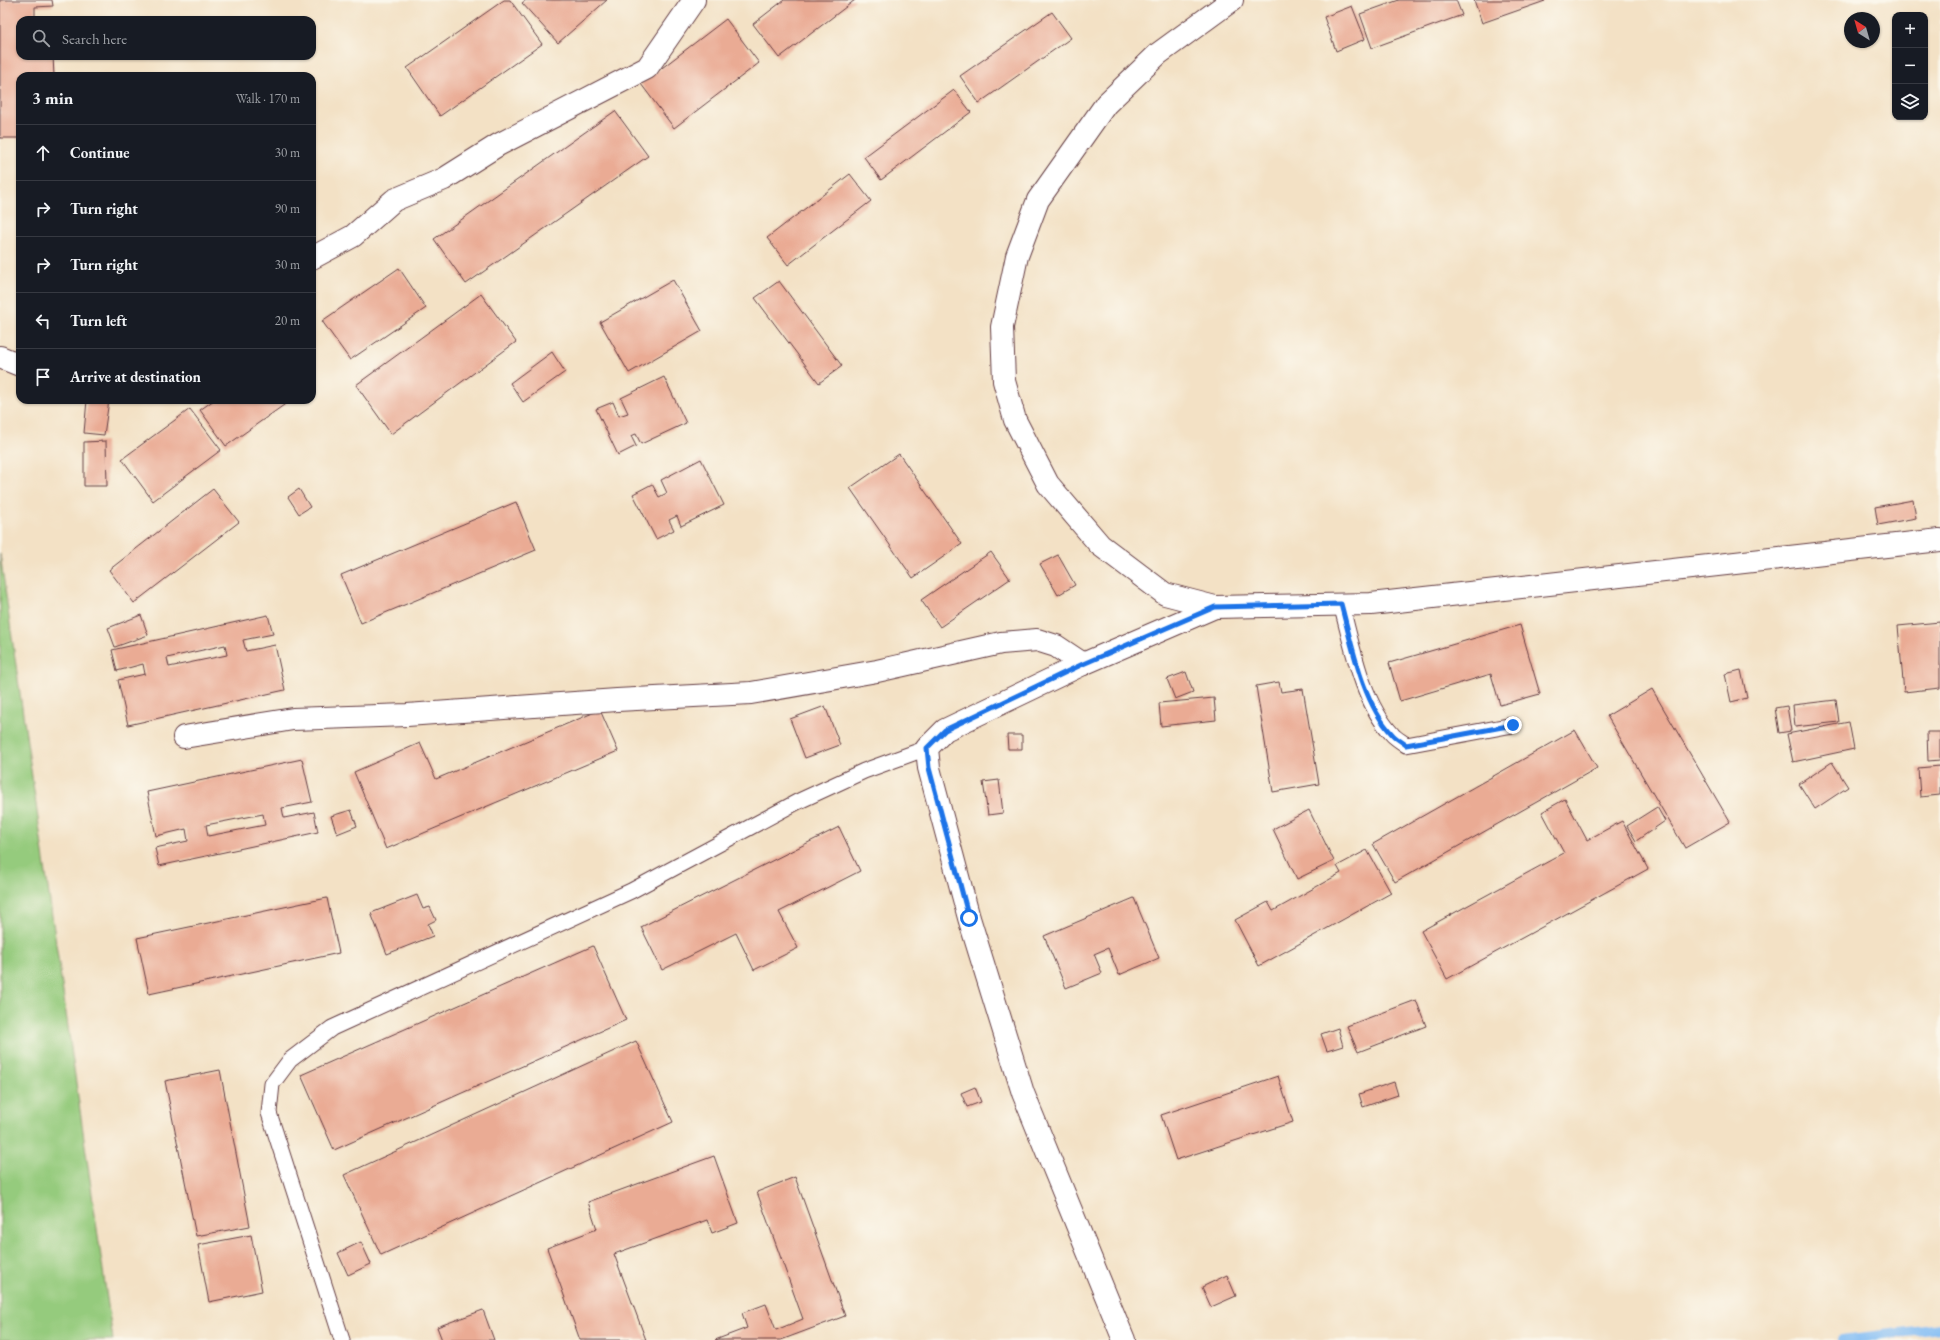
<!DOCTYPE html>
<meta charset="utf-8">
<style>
:root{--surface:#171b24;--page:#242831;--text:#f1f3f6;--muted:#9ea1a6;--line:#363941}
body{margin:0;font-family:"EB Garamond",serif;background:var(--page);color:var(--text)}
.controls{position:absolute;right:12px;top:12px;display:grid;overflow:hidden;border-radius:8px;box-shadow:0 1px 3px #0004}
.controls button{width:36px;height:36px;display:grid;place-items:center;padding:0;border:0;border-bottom:1px solid var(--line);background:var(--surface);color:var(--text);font:20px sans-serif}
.compass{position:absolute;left:1844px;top:12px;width:36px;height:36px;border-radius:50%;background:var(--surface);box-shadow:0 1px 3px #0004;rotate:323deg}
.stop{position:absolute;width:12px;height:12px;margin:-9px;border:3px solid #1a73e8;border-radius:50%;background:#fff}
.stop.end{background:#1a73e8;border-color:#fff;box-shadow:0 1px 4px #0008}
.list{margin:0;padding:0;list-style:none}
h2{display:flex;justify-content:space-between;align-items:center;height:52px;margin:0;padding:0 16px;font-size:17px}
h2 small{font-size:13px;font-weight:400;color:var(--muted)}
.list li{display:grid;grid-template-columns:26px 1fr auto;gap:12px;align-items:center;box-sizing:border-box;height:56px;padding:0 16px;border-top:1px solid var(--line)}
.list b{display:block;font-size:15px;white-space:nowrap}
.list em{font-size:13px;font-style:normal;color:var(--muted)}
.icon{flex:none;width:22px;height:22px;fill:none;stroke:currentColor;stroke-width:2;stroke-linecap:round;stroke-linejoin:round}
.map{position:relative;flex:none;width:1940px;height:1340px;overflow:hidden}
.search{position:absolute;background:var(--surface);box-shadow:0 1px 3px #0004;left:16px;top:16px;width:300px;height:44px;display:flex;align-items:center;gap:10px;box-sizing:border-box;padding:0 14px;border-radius:12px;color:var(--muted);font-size:15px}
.panel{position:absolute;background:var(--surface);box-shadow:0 1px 3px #0004;left:16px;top:72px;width:300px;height:332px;border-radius:12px}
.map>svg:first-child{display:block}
</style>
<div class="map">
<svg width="1940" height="1340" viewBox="0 0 1940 1340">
<rect width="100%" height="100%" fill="#fbf7ec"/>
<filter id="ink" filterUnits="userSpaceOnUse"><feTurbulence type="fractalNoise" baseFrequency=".025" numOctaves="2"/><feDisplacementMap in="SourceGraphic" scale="8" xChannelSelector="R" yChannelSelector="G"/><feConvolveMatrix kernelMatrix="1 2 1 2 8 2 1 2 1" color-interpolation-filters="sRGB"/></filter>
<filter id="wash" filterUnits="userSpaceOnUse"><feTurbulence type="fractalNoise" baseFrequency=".012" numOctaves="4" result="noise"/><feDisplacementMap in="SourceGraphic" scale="16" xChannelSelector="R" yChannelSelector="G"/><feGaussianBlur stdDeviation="0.9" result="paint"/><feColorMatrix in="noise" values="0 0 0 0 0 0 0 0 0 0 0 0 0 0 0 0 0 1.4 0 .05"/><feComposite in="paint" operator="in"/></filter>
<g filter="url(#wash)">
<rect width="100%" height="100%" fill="#f3e1c5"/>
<path fill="#95cb7d" stroke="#707554" d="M0,554l113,786h-113z"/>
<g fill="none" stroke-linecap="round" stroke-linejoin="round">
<path stroke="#83bdf4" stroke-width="10" d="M1842,1340l98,-12"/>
</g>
<g id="blocks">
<g fill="#eaab94" fill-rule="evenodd">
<path d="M0,0h52l1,6 -18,1v13h-15v36h33l1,20h-34v62h-20z"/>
<path d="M504,0h6l32,44 -102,72 -33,-48z"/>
<path d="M526,0h81l-49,43 -36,-40z"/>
<path d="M784,0h71l-76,58 -26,-34z"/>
<path d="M1399,0h57l6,15 -90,33 -12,-34z"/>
<path d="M1474,0h70l1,1 -63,22z"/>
<path d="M1352,6l13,33 -29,12 -12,-34z"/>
<path d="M1052,12l19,26 -92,65 -19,-27z"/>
<path d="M726,19l33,44 -85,65 -33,-44z"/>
<path d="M954,90l17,22 -90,68 -17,-23z"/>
<path d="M615,111l33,45 -182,128 -32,-45z"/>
<path d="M850,174l21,27 -83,64 -21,-27z"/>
<path d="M399,268l27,40 -76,52 -28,-39z"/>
<path d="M673,280l29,51 -73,42 -29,-51z"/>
<path d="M779,281l63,85 -23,17 -64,-85z"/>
<path d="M481,294l35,48 -125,92 -35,-49z"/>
<path d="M552,352l13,20 -42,30 -13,-19z"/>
<path d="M664,377l22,46 -45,21 -5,-10 -5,2 5,10 -18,9 -22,-46 17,-7 6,14 9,-3 -7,-15z"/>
<path d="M87,400h22l-5,35 -20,-2z"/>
<path d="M214,400h77l-65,46 -26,-36z"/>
<path d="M190,409l31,41 -68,51 -31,-42z"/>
<path d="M106,441l1,45h-23v-44z"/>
<path d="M899,454l63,90 -49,34 -63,-90z"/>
<path d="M701,459l23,46 -43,21 -4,-10 -8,4 5,10 -18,9 -23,-45 19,-10 7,13 8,-4 -6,-13z"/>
<path d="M213,489l26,33 -105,81 -25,-33z"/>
<path d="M299,489l11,18 -11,7 -11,-17z"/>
<path d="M1913,500l3,18 -38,7 -3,-18z"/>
<path d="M516,502l20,48 -175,73 -20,-48z"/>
<path d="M991,552l19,27 -70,48 -19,-27z"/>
<path d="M1058,555l17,30 -17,10 -18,-31z"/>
<path d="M141,615l7,20 -33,12 -7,-19z"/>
<path d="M268,615l5,19 -30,6 3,11 29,-6 10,45 -157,35 -10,-45 27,-6 -2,-10 -26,7 -5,-21zM225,645l2,10 -58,12 -2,-9z"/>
<path d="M1940,622v66l-36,4 -6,-66z"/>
<path d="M1520,625l20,69 -40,11 -9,-31 -91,27 -11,-38z"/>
<path d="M1741,670l6,28 -16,4 -6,-28z"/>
<path d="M1186,672l7,20 -18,7 -8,-20z"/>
<path d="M1279,682l2,10 22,-3 16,95 -46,8 -17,-106z"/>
<path d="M1652,689l78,133 -45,26 -78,-132z"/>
<path d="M1214,698l2,22 -55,6 -2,-23z"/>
<path d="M1836,700l3,22 -44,5 -2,-22z"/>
<path d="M825,706l15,39 -35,13 -15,-39z"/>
<path d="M1787,706l4,25 -12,2 -4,-25z"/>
<path d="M600,710l18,41 -232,98 -32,-77 66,-29 16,36z"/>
<path d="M1849,722l5,27 -61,13 -6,-28z"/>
<path d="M1575,730l22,38 -202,114 -22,-38z"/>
<path d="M1927,732h13v28l-12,1z"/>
<path d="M1007,735h15v14h-14z"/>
<path d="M302,759l10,43 -30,6 2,10 30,-6 4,20 -159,34 -4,-18 33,-7 -2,-12 -30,7 -9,-44zM263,814l2,11 -57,11 -2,-11z"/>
<path d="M1832,762l16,25 -33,22 -16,-25z"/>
<path d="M1940,766v29l-20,2 -2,-29z"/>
<path d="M999,780l4,33 -15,2 -5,-33z"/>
<path d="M1565,799l22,41 35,-19 26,48 -201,110 -26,-48 143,-78 -22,-41z"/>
<path d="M1657,807l8,14 -29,20 -9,-15z"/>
<path d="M351,810l6,16 -20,8 -6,-18z"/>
<path d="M1309,810l25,51 -37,18 -24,-50z"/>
<path d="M839,827l21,44 -81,41 19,36 -44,22 -18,-37 -74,37 -21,-43z"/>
<path d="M1367,850l24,43 -132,73 -24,-46 33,-18 5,9 68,-38 -4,-7z"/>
<path d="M417,895l6,14 7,-2 6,13 -8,4 5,12 -46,18 -16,-41z"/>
<path d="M327,898l12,55 -190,41 -12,-56z"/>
<path d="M1134,898l25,60 -40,17 -11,-27 -14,6 8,19 -36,15 -22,-52z"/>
<path d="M593,946l33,74 -292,130 -33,-75z"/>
<path d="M1416,1000l10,26 -68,26 -11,-26z"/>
<path d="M1338,1028l5,18 -16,5 -6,-17z"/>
<path d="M636,1041l37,81 -292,133 -37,-80z"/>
<path d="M220,1070l30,156 -54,10 -31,-155z"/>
<path d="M1278,1076l15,46 -117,38 -15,-45z"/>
<path d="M1394,1082l4,13 -35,12 -4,-13z"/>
<path d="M975,1087l6,15 -14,5 -6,-14z"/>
<path d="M714,1156l24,67 -26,10 -5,-13 -93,34 32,86h-66l-33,-92 50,-19 -9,-27z"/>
<path d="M795,1177l50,139 -64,24h-66l32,-12 -5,-15 24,-9 10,26 27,-11 -46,-127z"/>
<path d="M251,1235l11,56 -53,11 -11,-57z"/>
<path d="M361,1242l10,22 -23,11 -10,-22z"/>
<path d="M1227,1275l9,21 -25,11 -9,-20z"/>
<path d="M483,1310l11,30h-52l-5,-13z"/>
</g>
</g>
</g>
<g filter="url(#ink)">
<use href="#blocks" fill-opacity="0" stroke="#633c42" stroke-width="1"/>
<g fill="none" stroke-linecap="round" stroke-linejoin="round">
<g stroke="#633c42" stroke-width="17">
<g id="lane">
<path d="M1341,604c11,41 21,98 51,130 3,4 9,7 14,11l107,-20"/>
<path d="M342,1340l-73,-227 3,-29 18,-24 42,-32 299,-137 166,-89 67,-31 63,-23"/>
</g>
</g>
<g stroke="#633c42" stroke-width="24">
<g id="street">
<path d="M1232,0l-74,54 -52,50 -68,96 -21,56 -15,71 2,54 11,39 33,64 52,61 65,49 50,13 156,-3 569,-64"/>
<path d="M312,258l41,-22 41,-36 50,-21 54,-34 149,-77 47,-68"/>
<path d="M0,357l20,8"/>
<path d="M184,737l109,-18 114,-4 210,-15 134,-7 126,-22 124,-28 36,-3 19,6 27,18"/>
<path d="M1124,1340l-101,-247 -54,-175 -40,-150 -2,-20 18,-18 138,-66 132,-57"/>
</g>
</g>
<use href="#lane" stroke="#fff" stroke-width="15"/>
<use href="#street" stroke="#fff" stroke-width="22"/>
</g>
</g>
<g fill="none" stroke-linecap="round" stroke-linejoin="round" filter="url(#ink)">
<path stroke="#1a73e8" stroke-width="5" d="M969,918l-40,-150 -2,-20 18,-18 138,-66 132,-57 126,-3c11,41 21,98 51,130 3,4 9,7 14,11l107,-20"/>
</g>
</svg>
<div class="controls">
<button>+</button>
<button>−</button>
<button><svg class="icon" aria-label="layers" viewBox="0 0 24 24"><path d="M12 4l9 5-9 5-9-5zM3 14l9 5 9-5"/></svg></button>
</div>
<svg class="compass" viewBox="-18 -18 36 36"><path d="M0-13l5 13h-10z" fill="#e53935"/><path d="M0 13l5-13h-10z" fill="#9ea1a6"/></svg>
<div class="stop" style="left:969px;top:918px"></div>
<div class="stop end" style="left:1513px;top:725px"></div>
<div class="search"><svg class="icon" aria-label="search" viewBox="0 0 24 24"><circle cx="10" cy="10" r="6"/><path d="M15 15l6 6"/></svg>Search here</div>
<section class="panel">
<h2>3 min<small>Walk · 170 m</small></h2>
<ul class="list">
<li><svg class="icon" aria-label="ahead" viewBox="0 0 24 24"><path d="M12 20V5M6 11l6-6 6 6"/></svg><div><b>Continue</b></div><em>30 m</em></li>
<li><svg class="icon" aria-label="right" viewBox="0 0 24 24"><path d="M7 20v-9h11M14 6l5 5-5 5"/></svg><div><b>Turn right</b></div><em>90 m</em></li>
<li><svg class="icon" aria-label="right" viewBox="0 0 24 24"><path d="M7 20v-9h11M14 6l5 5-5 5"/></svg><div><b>Turn right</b></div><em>30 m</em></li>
<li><svg class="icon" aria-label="left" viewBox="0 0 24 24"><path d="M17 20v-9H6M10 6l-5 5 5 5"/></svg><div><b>Turn left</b></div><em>20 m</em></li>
<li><svg class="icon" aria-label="arrive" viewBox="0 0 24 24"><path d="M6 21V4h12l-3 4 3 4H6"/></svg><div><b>Arrive at destination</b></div></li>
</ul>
</section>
</div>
